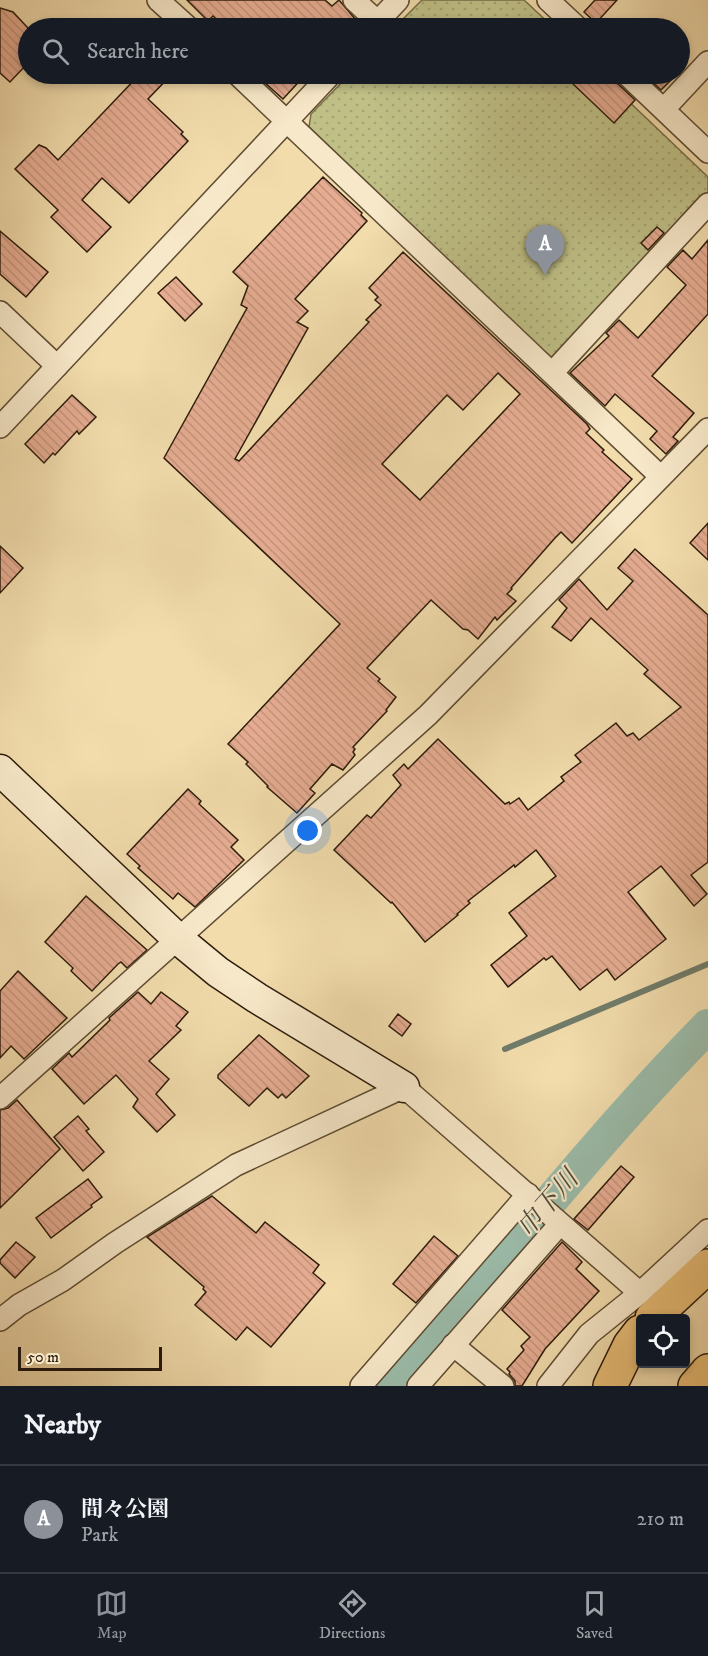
<!DOCTYPE html>
<meta charset="utf-8">
<style>
:root{--surface:#171b24;--page:#242831;--text:#f1f3f6;--muted:#9ea1a6;--line:#363941;--accent:#8c9099}
body{margin:0;font-family:"IM FELL DW Pica","Noto Serif JP",serif;background:var(--page);color:var(--text)}
.controls{position:absolute;right:18px;bottom:18px;display:grid;overflow:hidden;border-radius:6px;box-shadow:0 3px 9px #0003}
.controls button{width:54px;height:54px;display:grid;place-items:center;padding:0;border:0;border-bottom:2px solid var(--line);background:var(--surface);color:var(--text);font:30px sans-serif}
.scale{position:absolute;left:18px;bottom:15px;width:144px;box-sizing:border-box;padding-left:6px;border:3px solid #2d1c0b;border-top:0;font-size:16px;line-height:21px;white-space:nowrap;color:#2d1c0b;-webkit-text-stroke:4px #f7e8c9;paint-order:stroke}
.you{position:absolute;left:308px;top:831px;width:21px;height:21px;margin:-15px;border:4px solid #fff;border-radius:50%;background:#1a73e8;box-shadow:0 0 0 9px #1a73e833}
.badge{display:grid;place-items:center;width:39px;height:39px;border-radius:50%;background:var(--accent);color:#fff;font-size:20px;font-weight:700}
.pin{position:absolute;translate:-50% -50px;filter:drop-shadow(0 2px 3px #0008)}
.pin::after{content:'';position:absolute;top:32px;width:21px;height:18px;background:inherit;clip-path:polygon(0 0,100% 0,50% 100%)}
.list{margin:0;padding:0;list-style:none}
h2{display:flex;justify-content:space-between;align-items:center;height:78px;margin:0;padding:0 24px;font-size:26px}
h2 small{font-size:20px;font-weight:400;color:var(--muted)}
.list li{display:grid;grid-template-columns:39px 1fr auto;gap:18px;align-items:center;box-sizing:border-box;height:108px;padding:0 24px;border-top:2px solid var(--line)}
.list b{display:block;font-size:22px;white-space:nowrap}
.list p{margin:0;font-size:20px;white-space:nowrap;color:var(--muted)}
.list em{font-size:20px;font-style:normal;color:var(--muted)}
.icon{flex:none;width:33px;height:33px;fill:none;stroke:currentColor;stroke-width:2;stroke-linecap:round;stroke-linejoin:round}
.map{position:relative;flex:none;width:708px;height:1386px;overflow:hidden}
.search{position:absolute;background:var(--surface);box-shadow:0 3px 9px #0003;left:18px;right:18px;top:18px;height:66px;display:flex;align-items:center;gap:15px;box-sizing:border-box;padding:0 21px;border-radius:33px;color:var(--muted);font-size:22px}
.sheet{height:186px;background:var(--surface)}
nav{display:flex;justify-content:space-around;align-items:center;box-sizing:border-box;height:84px;border-top:2px solid var(--line);background:var(--surface);font-size:16px;color:var(--muted)}
nav a{display:grid;justify-items:center;gap:3px}
nav .on{color:var(--accent)}
.map>svg:first-child{display:block}
</style>
<div class="map">
<svg width="708" height="1386" viewBox="0 0 708 1386">
<defs>
<pattern id="park-dots" width="8" height="8" patternUnits="userSpaceOnUse" patternTransform="scale(1.5)"><rect width="8" height="8" fill="#bfbf86"/><path d="M2 2h.1M6 6h.1" fill="none" stroke="#a4a472" stroke-width="1.8" stroke-linecap="round"/></pattern>
<pattern id="building-back-hatch" width="6" height="6" patternUnits="userSpaceOnUse" patternTransform="scale(1.5)"><rect width="6" height="6" fill="#e5ac91"/><path d="M-1 5l2 2M0 0l6 6M5-1l2 2" fill="none" stroke="#c5937c"/></pattern>
</defs>
<rect width="100%" height="100%" fill="#f2dcac"/>
<filter id="stains"><feTurbulence type="fractalNoise" baseFrequency=".00333" numOctaves="4"/><feColorMatrix values="0 0 0 0 .2 0 0 0 0 .09 0 0 0 0 .02 0 0 0 .5 -.17"/></filter>
<radialGradient id="worn" r=".72"><stop offset=".6" stop-color="#630" stop-opacity="0"/><stop offset="1" stop-color="#630" stop-opacity=".3"/></radialGradient>
<g fill="url(#park-dots)" stroke="#766e48" stroke-width="1.5">
<path d="M422,0h102l30,28h-160z"/>
<path d="M350,74h250l108,103v17l-150,162 -16,4 -233,-233 2,-13z"/>
</g>
<g fill="none" stroke-linecap="round" stroke-linejoin="round">
<path stroke="#6f7c6a" stroke-width="6" d="M505,1049l203,-85"/>
<path stroke="#9bbcaa" stroke-width="34" d="M393,1386c105,-120 203,-246 315,-360"/>
</g>
<g fill="url(#building-back-hatch)" stroke="#2d1c0b" stroke-width="1.5" fill-rule="evenodd">
<path d="M187,0h138l7,6 7,-6 17,20 -9,8h-121l-13,-12 -5,5z"/>
<path d="M595,0h22l-21,23 -12,-11z"/>
<path d="M0,8l13,4 15,16v35l-18,19 -10,-9z"/>
<path d="M140,74h32l-24,25 35,33 -2,2 7,7 -59,62 -27,-25 -20,22 29,27 -24,25 -36,-35 7,-7 -43,-41 24,-24 7,3 12,12z"/>
<path d="M255,74h51l-23,25z"/>
<path d="M580,74h34l3,9 18,17 -21,23 -42,-40z"/>
<path d="M644,74h33l-16,16z"/>
<path d="M323,177l39,36 -1,2 6,6 -72,78 13,12 -11,11 11,6 -73,131 4,2 130,-139 -3,-2 15,-15 -6,-5 3,-3 -9,-9 34,-36 184,172 3,5 -4,4 18,17 -2,2 30,27 -60,64 -11,-11 -6,6 -44,50 1,1 -5,5 9,7 -19,19 -2,-3 -17,22 -10,-9 -5,-1 -32,-29 -64,68 13,11 -2,2 18,16 -10,13 1,1 -34,36 2,2 -2,3 2,3 -12,15 -11,-6 -22,25 5,4 -18,20 -30,-26 1,-1 -22,-22 2,-2 -20,-18 112,-120 -176,-166 83,-150 -6,-3 7,-19 -15,-14zM498,373l22,21 -100,106 -38,-36 65,-69 16,15z"/>
<path d="M657,227l7,6 -16,17 -7,-7z"/>
<path d="M0,231l48,41 -22,25 -26,-23z"/>
<path d="M708,240v74l-56,62 42,37 -21,24 5,4 -12,13 -16,-15 7,-8 -42,-37 -10,12 -35,-33 39,-37 -3,-3 13,-13 19,18 48,-53 -19,-18 16,-17 9,9z"/>
<path d="M176,277l26,27 -17,17 -27,-28z"/>
<path d="M72,395l24,22 -17,17 -2,-3 -22,24 -2,-2 -9,10 -19,-19z"/>
<path d="M708,523v37l-18,-17z"/>
<path d="M0,546l23,22 -23,25z"/>
<path d="M635,549l73,66v247l-17,13 16,19 -13,12 -33,-40 -33,26 38,47 -51,41 -8,-11 -27,21 -28,-34 -6,4 -2,-2 -36,29 -17,-22 36,-29 -18,-23 47,-37 -20,-26 -21,17 -1,-2 -46,36 2,2 -13,11 1,1 -33,27 -33,-40 -1,1 -57,-53 33,-35 4,3 30,-33 -8,-10 11,-11 4,5 30,-30 67,65 4,-2 1,2 9,-6 9,12 36,-29 -3,-4 20,-15 -6,-7 41,-32 11,13 6,-3 6,7 42,-33 -37,-33 4,-4 -57,-52 -20,23 -19,-14 15,-19 -8,-8 20,-21 28,31 26,-29 -15,-13z"/>
<path d="M188,789l13,12 -2,3 39,36 -7,7 13,13 -49,47 -17,-14 -5,6 -35,-31 2,-2 -13,-12z"/>
<path d="M86,896l61,54 -20,18 -6,-6 -3,2 -26,27 -21,-20 2,-3 -28,-26z"/>
<path d="M18,971l49,47 -43,41 -13,-13 -11,12v-67z"/>
<path d="M138,992l13,12 10,-12 27,20 -12,14 5,4 -32,31 20,18 -13,15 19,21 -18,17 -24,-25 5,-8 -22,-24 -32,29 -32,-35 17,-16 3,4 38,-37 -1,-2z"/>
<path d="M398,1014l13,10 -9,12 -13,-10z"/>
<path d="M259,1035l50,41 -23,22 -4,-4 -4,4 -11,-10 -18,18 -31,-28v-3z"/>
<path d="M17,1100l43,49 -60,59v-98l8,-2z"/>
<path d="M78,1116l11,13 -3,2 18,21 -21,19 -29,-34z"/>
<path d="M621,1166l13,11 -46,53 -14,-11z"/>
<path d="M88,1179l14,18 -11,8 1,2 -41,31 -15,-20z"/>
<path d="M212,1196l44,37 9,-11 54,43 -6,8 12,10 -54,64 -24,-20 -11,13 -41,-35 11,-13 -3,-3 1,-2 -57,-50z"/>
<path d="M434,1236l24,20 -42,47 -23,-19z"/>
<path d="M16,1242l19,15 -20,21 -15,-15v-3z"/>
<path d="M562,1242l20,20 -6,7 23,22 -54,58 -23,37h-7v-5l-6,-7 1,-2 -3,-3 17,-19 -3,-4 9,-9 -28,-27z"/>
</g>
<g fill="none" stroke-linecap="round" stroke-linejoin="round">
<g stroke="#5e4c33" stroke-width="24">
<g id="street">
<path d="M158,0l31,28"/>
<path d="M354,0l24,22"/>
<path d="M548,0l30,28"/>
<path d="M372,28l26,-28"/>
<path d="M237,74l423,402"/>
<path d="M626,74l82,78"/>
<path d="M664,109l44,-47"/>
<path d="M0,312l57,54"/>
<path d="M553,372l155,-168"/>
<path d="M0,427l331,-353"/>
<path d="M0,1098l428,-383 280,-286"/>
<path d="M0,1320l19,-15 44,-25 52,-37 121,-78 168,-78 236,206"/>
<path d="M453,1345l50,41"/>
<path d="M361,1386l167,-192"/>
<path d="M418,1386l142,-162"/>
<path d="M548,1386l41,-52 51,-41 68,-63"/>
</g>
</g>
<g stroke="#2d1c0b" stroke-width="33">
<path id="secondary" d="M0,770l178,169 40,33 39,26 147,89"/>
</g>
<g stroke="#2d1c0b" stroke-width="36">
<g id="highway">
<path d="M652,1318l56,-52"/>
<path d="M610,1386l20,-41 10,-13"/>
<path d="M695,1386l13,-15"/>
</g>
</g>
<use href="#street" stroke="#f7e8c9" stroke-width="21"/>
<use href="#secondary" stroke="#f7e8c9" stroke-width="30"/>
<use href="#highway" stroke="#e9be76" stroke-width="33"/>
</g>
<g text-anchor="middle" dominant-baseline="central" stroke-width="4.5" stroke-linejoin="round" paint-order="stroke">
<g font-size="26" font-style="italic" fill="#4e4c3b" stroke="#f7e8c9">
<text transform="translate(548 1204) rotate(-49)">巾下川</text>
</g>
</g>
<rect width="100%" height="100%" filter="url(#stains)"/>
<rect width="100%" height="100%" fill="url(#worn)"/>
</svg>
<div class="controls">
<button><svg class="icon" aria-label="locate" viewBox="0 0 24 24"><circle cx="12" cy="12" r="6"/><path d="M12 2v4M12 18v4M2 12h4M18 12h4"/></svg></button>
</div>
<div class="scale">50 m</div>
<div class="you"></div>
<div class="pin badge" style="left:545px;top:275px">A</div>
<div class="search"><svg class="icon" aria-label="search" viewBox="0 0 24 24"><circle cx="10" cy="10" r="6"/><path d="M15 15l6 6"/></svg>Search here</div>
</div>
<section class="sheet">
<h2>Nearby<small></small></h2>
<ul class="list">
<li><span class="badge">A</span><div><b>間々公園</b><p>Park</p></div><em>210 m</em></li>
</ul>
</section>
<nav>
<a class="on"><svg class="icon" aria-label="map" viewBox="0 0 24 24"><path d="M3 6l6-2 6 2 6-2v14l-6 2-6-2-6 2zM9 4v14M15 6v14"/></svg>Map</a>
<a><svg class="icon" aria-label="directions" viewBox="0 0 24 24"><path d="M12 3l9 9-9 9-9-9zM9 14v-3h6M13 9l2 2-2 2"/></svg>Directions</a>
<a><svg class="icon" aria-label="saved" viewBox="0 0 24 24"><path d="M7 4h10v16l-5-4-5 4z"/></svg>Saved</a>
</nav>
